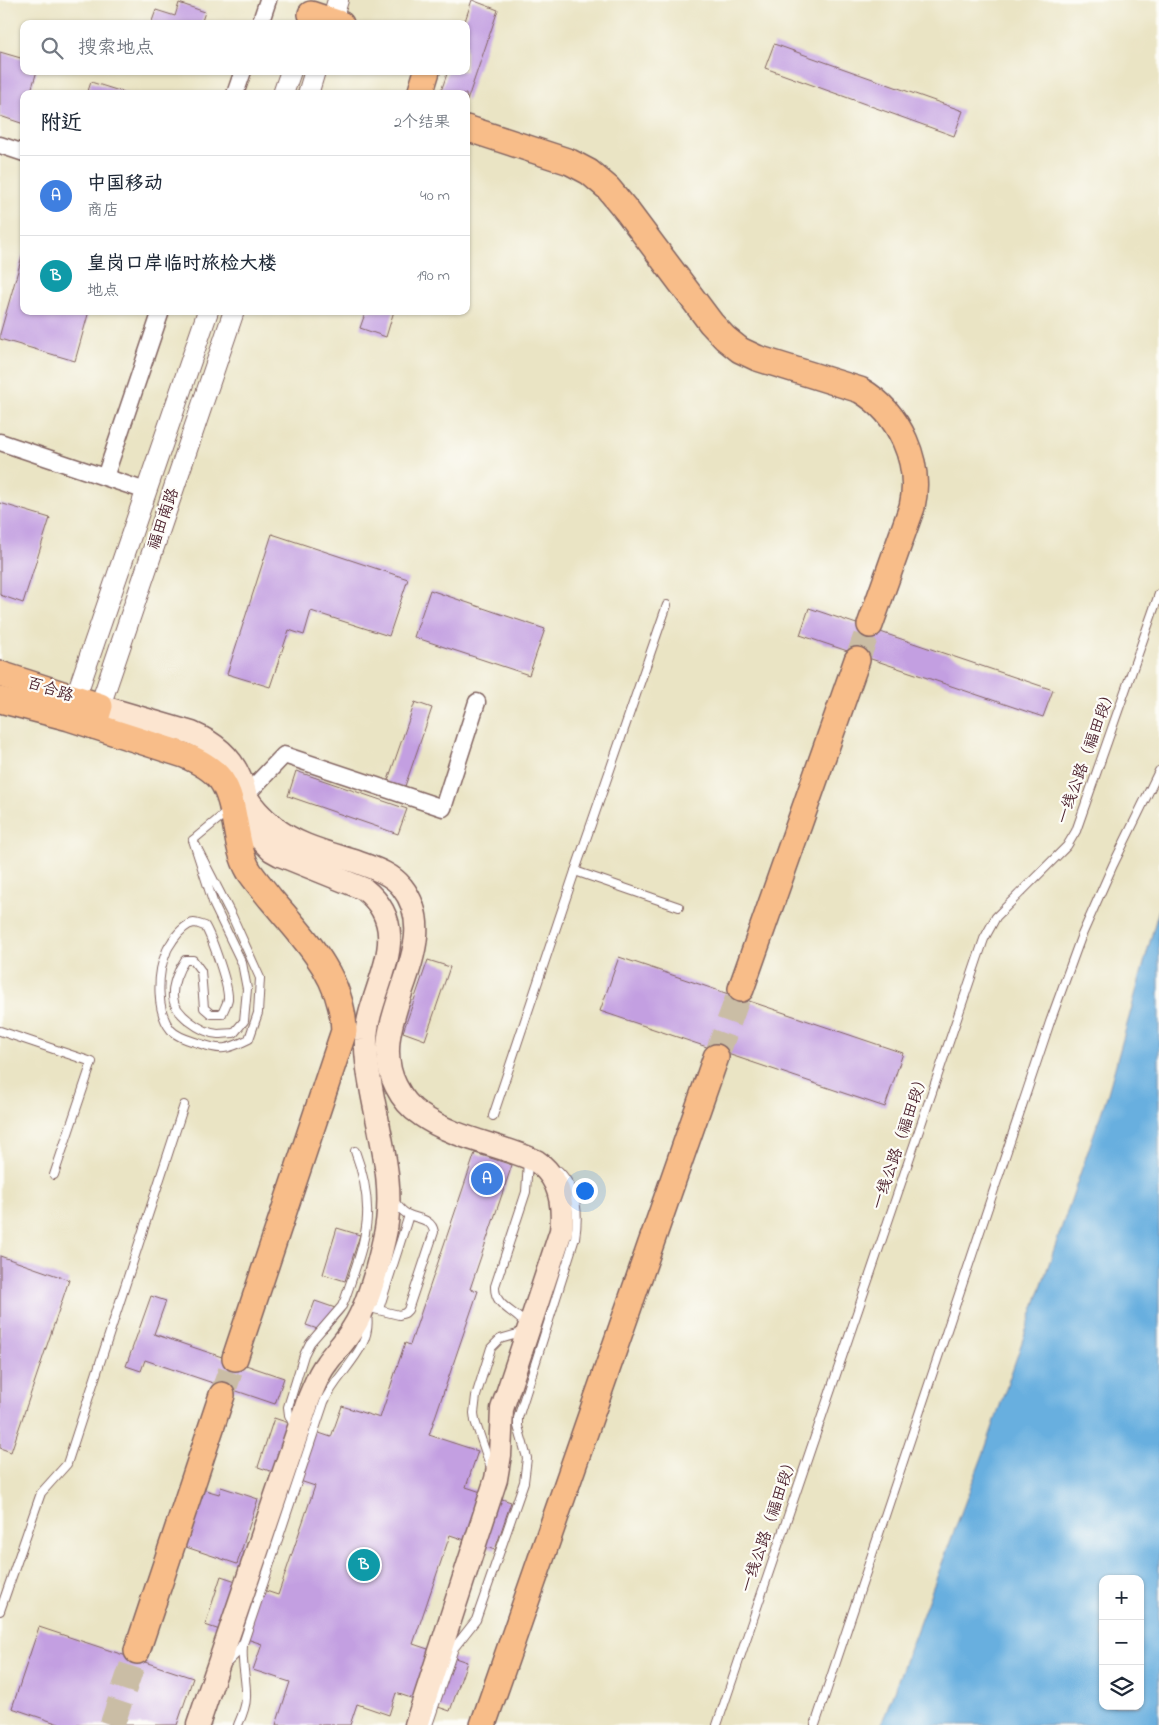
<!DOCTYPE html>
<html lang="zh">
<meta charset="utf-8">
<style>
:root{--surface:#fff;--page:#f2f2f3;--text:#1f2937;--muted:#747a83;--line:#e0e1e3;--accent:#1f6fb2}
body{margin:0;font-family:"Indie Flower","LXGW WenKai TC",sans-serif;background:var(--page);color:var(--text)}
.controls{position:absolute;right:15px;bottom:15px;display:grid;overflow:hidden;border-radius:10px;box-shadow:0 1px 4px #0004}
.controls button{width:45px;height:45px;display:grid;place-items:center;padding:0;border:0;border-bottom:1px solid var(--line);background:var(--surface);color:var(--text);font:25px sans-serif}
.you{position:absolute;left:584px;top:1190px;width:18px;height:18px;margin:-12px;border:4px solid #fff;border-radius:50%;background:#1a73e8;box-shadow:0 0 0 8px #1a73e833}
.badge{display:grid;place-items:center;width:32px;height:32px;border-radius:50%;background:var(--accent);color:#fff;font-size:16px;font-weight:700}
.pin{position:absolute;translate:-50% -50%;border:2px solid #fff;box-shadow:0 1px 5px #0006}
.list{margin:0;padding:0;list-style:none}
h2{display:flex;justify-content:space-between;align-items:center;height:65px;margin:0;padding:0 20px;font-size:21px}
h2 small{font-size:16px;font-weight:400;color:var(--muted)}
.list li{display:grid;grid-template-columns:32px 1fr auto;gap:15px;align-items:center;box-sizing:border-box;height:80px;padding:0 20px;border-top:1px solid var(--line)}
.list b{display:block;font-size:19px;white-space:nowrap}
.list p{margin:0;font-size:16px;white-space:nowrap;color:var(--muted)}
.list em{font-size:16px;font-style:normal;color:var(--muted)}
.icon{flex:none;width:28px;height:28px;fill:none;stroke:currentColor;stroke-width:2;stroke-linecap:round;stroke-linejoin:round}
.map{position:relative;flex:none;width:1159px;height:1725px;overflow:hidden}
.search{position:absolute;background:var(--surface);box-shadow:0 1px 4px #0004;left:20px;top:20px;width:450px;height:55px;display:flex;align-items:center;gap:12px;box-sizing:border-box;padding:0 18px;border-radius:10px;color:var(--muted);font-size:19px}
.panel{position:absolute;background:var(--surface);box-shadow:0 1px 4px #0004;left:20px;top:90px;width:450px;height:225px;border-radius:10px}
.map>svg:first-child{display:block}
</style>
<div class="map">
<svg width="1159" height="1725" viewBox="0 0 1159 1725">
<rect width="100%" height="100%" fill="#fdfcf7"/>
<filter id="ink" filterUnits="userSpaceOnUse"><feTurbulence type="fractalNoise" baseFrequency=".02" numOctaves="2"/><feDisplacementMap in="SourceGraphic" scale="10" xChannelSelector="R" yChannelSelector="G"/><feConvolveMatrix kernelMatrix="1 2 1 2 8 2 1 2 1" color-interpolation-filters="sRGB"/></filter>
<filter id="wash" filterUnits="userSpaceOnUse"><feTurbulence type="fractalNoise" baseFrequency=".0096" numOctaves="4" result="noise"/><feDisplacementMap in="SourceGraphic" scale="20" xChannelSelector="R" yChannelSelector="G"/><feGaussianBlur stdDeviation="1.12" result="paint"/><feColorMatrix in="noise" values="0 0 0 0 0 0 0 0 0 0 0 0 0 0 0 0 0 1.4 0 .05"/><feComposite in="paint" operator="in"/></filter>
<g filter="url(#wash)">
<rect width="100%" height="100%" fill="#eae4c4"/>
<path fill="#68afdf" stroke="#596785" fill-rule="evenodd" d="M1159,909v816h-278l103,-273 124,-359zM1103,1579h37v127h-37z"/>
<g id="blocks">
<g fill="#c39fe1">
<path d="M472,0l26,10 -31,91 -1,-7h-26l8,-23h18v-47h-2z"/>
<path d="M179,3l26,9 -4,12h-50l5,-14 19,6z"/>
<path d="M774,44l189,67 -9,25 -189,-68z"/>
<path d="M0,52l24,7v12h13l-7,23h-6v30l-24,-8z"/>
<path d="M91,82l35,11v1h-39z"/>
<path d="M23,253l1,58h65l-14,50 -75,-22v-5z"/>
<path d="M366,311h28l-8,26 -26,-9z"/>
<path d="M0,503l50,15 -27,85 -23,-8z"/>
<path d="M272,534l136,45 -19,57 -78,-25 -7,24 -15,-5 -19,57 -43,-13z"/>
<path d="M430,590l115,39 -16,46 -115,-38z"/>
<path d="M809,608l244,82 -10,27 -243,-82z"/>
<path d="M415,702l17,6 -28,81 -17,-6z"/>
<path d="M296,771l111,38 -9,25 -110,-38z"/>
<path d="M619,957l284,96 -18,54 -285,-96z"/>
<path d="M428,960l22,7 -25,73 -22,-8z"/>
<path d="M475,1153l37,12 -42,124 8,2 -49,144 49,16 -12,36 45,15 -16,48 -45,-15 -37,109 54,18 -17,49 -54,-18 -7,22 -32,-11 -7,21h-74l14,-43 -37,-12 9,-26 -57,-19 16,-49 57,19 37,-109 -57,-19 16,-49 57,19 11,-31 38,12 25,-75 5,2z"/>
<path d="M337,1228l23,7 -15,46 -22,-7z"/>
<path d="M0,1256l69,24 -58,172 -11,-4z"/>
<path d="M151,1296l15,5 -12,33 130,44 -9,26 -130,-44 -4,11 -15,-5z"/>
<path d="M315,1301l29,10 -18,21 -20,-7z"/>
<path d="M221,1487l37,12 -21,65 -54,-18 19,-57 17,5z"/>
<path d="M39,1627l154,51 -16,47h-115l-50,-17z"/>
</g>
</g>
</g>
<g filter="url(#ink)">
<use href="#blocks" fill-opacity="0" stroke="#826461" stroke-width="1"/>
<g fill="none" stroke-linecap="round" stroke-linejoin="round">
<g stroke="#cabda5" stroke-width="25" stroke-dasharray="25 12" stroke-linecap="butt">
<path d="M857,660l13,-35"/>
<path d="M716,1057l25,-68"/>
<path d="M222,1395l13,-37"/>
<path d="M112,1725l25,-74"/>
</g>
<g stroke="#826461" stroke-width="10">
<g id="service">
<path d="M193,840l39,76 28,62 -2,35 -9,26c-22,11 -28,12 -51,4 -9,-3 -21,-6 -27,-13 -15,-18 -14,-57 -5,-77 1,-5 5,-9 7,-13 5,-7 12,-16 21,-17 3,0 7,2 11,3 7,12 24,60 23,73 -1,5 -4,10 -6,15h-11l-7,-6 -3,-37 -8,-11h-8c-7,10 -13,25 -12,37 1,17 29,36 45,37 5,0 11,-1 16,-1l10,-12 3,-32 -5,-26 -28,-58z"/>
<path d="M193,840l35,-29"/>
<path d="M575,871l104,36"/>
<path d="M0,1031l92,31 -38,113"/>
<path d="M493,1116l82,-245 92,-266"/>
<path d="M366,1307l33,8 6,-2 3,-3 26,-78c-2,-13 -15,-13 -25,-17 -7,-3 -11,-9 -15,-14"/>
<path d="M379,1309l30,-94"/>
<path d="M294,1426l-5,-11 -1,-8 16,-52 6,-12 32,-37 3,-7c20,-59 33,-86 10,-148"/>
<path d="M491,1468l-16,-47 -1,-8 2,-17 15,-48 9,-9 28,-8c-6,-20 -34,-21 -33,-45l31,-94 2,-31"/>
<path d="M0,1611l41,-118 26,-29 117,-359"/>
<path d="M226,1664l11,-11 7,-12 80,-239c13,-30 49,-53 43,-87"/>
<path d="M238,1725c4,-9 8,-18 8,-27 1,-18 -5,-35 -3,-52"/>
<path d="M428,1725l26,-77 22,-28 48,-138 3,-24 -9,-32v-8l57,-180c4,-24 2,-49 -16,-67"/>
<path d="M717,1725l267,-786 12,-22 71,-71 9,-15 83,-237"/>
<path d="M815,1725l235,-703 31,-85 32,-72 46,-94"/>
</g>
</g>
<g stroke="#826461" stroke-width="19">
<g id="minor">
<path d="M260,24l8,-24"/>
<path d="M235,94l8,-23"/>
<path d="M0,145l24,8"/>
<path d="M0,442l146,49"/>
<path d="M105,477l56,-166"/>
<path d="M246,795l38,-40 159,53 34,-106"/>
</g>
</g>
<g stroke="#826461" stroke-width="22">
<g id="tertiary">
<path d="M331,24l7,-24"/>
<path d="M283,94l8,-23"/>
<path d="M308,94l7,-23"/>
<path d="M75,699l133,-388"/>
<path d="M100,706l134,-395"/>
</g>
</g>
<g stroke="#826461" stroke-width="25">
<g id="secondary">
<path d="M100,706l92,27c21,9 39,23 48,45 3,6 4,12 6,18 7,12 17,22 28,31 23,19 55,26 83,35 16,6 34,11 45,25 47,60 -40,133 -6,199 6,12 14,22 25,29 34,24 78,29 115,46 24,16 28,43 25,70l-59,178 -2,46 -4,24 -80,246"/>
<path d="M198,1725l111,-327c5,-11 9,-24 17,-34 8,-12 20,-23 27,-36 15,-23 25,-62 31,-89 12,-49 -3,-98 -12,-146 -3,-17 -7,-35 -6,-53 1,-52 53,-107 -2,-151l-84,-34 -9,-5 -40,-42"/>
</g>
</g>
<g stroke="#826461" stroke-width="28">
<g id="primary">
<path d="M311,14l30,10"/>
<path d="M420,94l7,-23"/>
<path d="M466,128l104,34 19,10 19,16 19,23 84,112 14,15 15,12 17,8 103,32c40,23 62,73 52,117l-42,118"/>
<path d="M0,674l100,32 -6,20"/>
<path d="M0,700l69,18 115,37c14,6 28,13 37,25 17,24 12,64 28,91 6,9 14,18 21,27 33,39 73,78 74,133l-109,327"/>
<path d="M741,989l116,-329"/>
<path d="M137,1651l85,-256"/>
<path d="M483,1725l233,-668"/>
</g>
</g>
<use href="#service" stroke="#fff" stroke-width="8"/>
<use href="#minor" stroke="#fff" stroke-width="16"/>
<use href="#tertiary" stroke="#fff" stroke-width="20"/>
<use href="#secondary" stroke="#fce5d0" stroke-width="22"/>
<use href="#primary" stroke="#f8bd89" stroke-width="25"/>
</g>
</g>
<g text-anchor="middle" dominant-baseline="central" stroke-width="4.5" stroke-linejoin="round" paint-order="stroke">
<g font-size="16" fill="#4a1f2b" stroke="#fdfcf7">
<text transform="translate(164 519) rotate(-71)">福田南路</text>
<text transform="translate(50 690) rotate(18)">百合路</text>
<text transform="translate(1087 756) rotate(-70)">一线公路（福田段）</text>
<text transform="translate(901 1141) rotate(-71)">一线公路（福田段）</text>
<text transform="translate(770 1524) rotate(-71)">一线公路（福田段）</text>
</g>
</g>
</svg>
<div class="controls">
<button>+</button>
<button>−</button>
<button><svg class="icon" aria-label="layers" viewBox="0 0 24 24"><path d="M12 4l9 5-9 5-9-5zM3 14l9 5 9-5"/></svg></button>
</div>
<div class="you"></div>
<div class="pin badge" style="left:487px;top:1179px;background:#3f7fe0">A</div>
<div class="pin badge" style="left:364px;top:1565px;background:#0f9aa8">B</div>
<div class="search"><svg class="icon" aria-label="search" viewBox="0 0 24 24"><circle cx="10" cy="10" r="6"/><path d="M15 15l6 6"/></svg>搜索地点</div>
<section class="panel">
<h2>附近<small>2个结果</small></h2>
<ul class="list">
<li><span class="badge" style="background:#3f7fe0">A</span><div><b>中国移动</b><p>商店</p></div><em>40 m</em></li>
<li><span class="badge" style="background:#0f9aa8">B</span><div><b>皇岗口岸临时旅检大楼</b><p>地点</p></div><em>190 m</em></li>
</ul>
</section>
</div>
